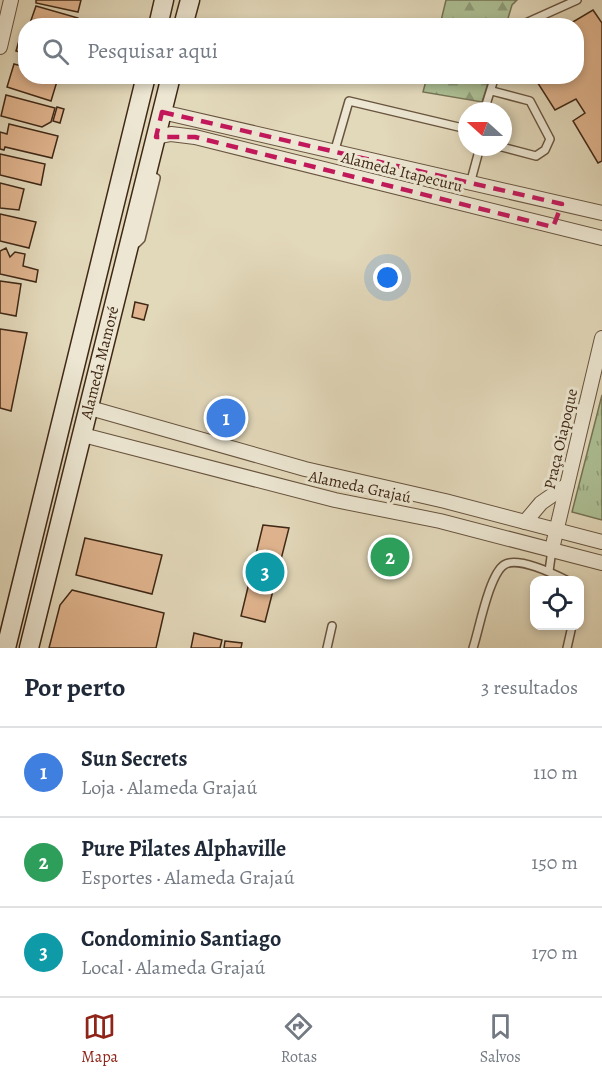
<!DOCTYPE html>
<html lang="pt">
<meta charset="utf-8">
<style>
:root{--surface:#fff;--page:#f6f6f7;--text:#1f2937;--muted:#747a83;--line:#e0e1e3;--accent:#8f2418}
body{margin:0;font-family:Alegreya,serif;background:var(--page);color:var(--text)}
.controls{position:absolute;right:18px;bottom:18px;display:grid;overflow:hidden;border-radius:12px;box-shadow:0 3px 9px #0003}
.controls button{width:54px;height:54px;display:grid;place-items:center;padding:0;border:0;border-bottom:2px solid var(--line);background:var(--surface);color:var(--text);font:30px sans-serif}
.compass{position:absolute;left:458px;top:102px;width:54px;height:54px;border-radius:50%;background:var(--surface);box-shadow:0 3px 9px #0003;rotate:291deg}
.you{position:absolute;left:388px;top:278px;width:21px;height:21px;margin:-15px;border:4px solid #fff;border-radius:50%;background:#1a73e8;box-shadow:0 0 0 9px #1a73e833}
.badge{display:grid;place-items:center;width:39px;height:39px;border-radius:50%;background:var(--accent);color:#fff;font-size:20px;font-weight:700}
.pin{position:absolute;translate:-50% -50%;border:3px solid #fff;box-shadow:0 2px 6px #0006}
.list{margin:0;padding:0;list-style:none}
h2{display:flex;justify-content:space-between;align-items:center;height:78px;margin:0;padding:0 24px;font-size:26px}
h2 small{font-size:20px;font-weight:400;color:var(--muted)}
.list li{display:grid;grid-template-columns:39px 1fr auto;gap:18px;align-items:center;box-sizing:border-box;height:90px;padding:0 24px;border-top:2px solid var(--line)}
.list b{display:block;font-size:22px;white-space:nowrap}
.list p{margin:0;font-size:20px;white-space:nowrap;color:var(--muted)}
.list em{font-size:20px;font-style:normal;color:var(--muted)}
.icon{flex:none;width:33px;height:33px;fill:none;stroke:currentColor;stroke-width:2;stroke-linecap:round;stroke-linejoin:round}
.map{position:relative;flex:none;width:602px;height:648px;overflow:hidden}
.search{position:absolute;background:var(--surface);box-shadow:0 3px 9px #0003;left:18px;right:18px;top:18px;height:66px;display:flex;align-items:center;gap:15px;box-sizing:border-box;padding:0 21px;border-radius:24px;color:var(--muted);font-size:22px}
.sheet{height:348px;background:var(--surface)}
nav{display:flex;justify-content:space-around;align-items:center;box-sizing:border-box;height:84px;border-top:2px solid var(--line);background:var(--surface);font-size:16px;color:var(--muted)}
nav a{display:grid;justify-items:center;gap:3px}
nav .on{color:var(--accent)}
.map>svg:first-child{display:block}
</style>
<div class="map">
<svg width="602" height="648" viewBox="0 0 602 648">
<defs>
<pattern id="forest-firs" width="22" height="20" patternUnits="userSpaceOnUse" patternTransform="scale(1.5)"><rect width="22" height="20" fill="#adc095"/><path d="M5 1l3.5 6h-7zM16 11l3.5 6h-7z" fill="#8e9c79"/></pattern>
<pattern id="park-tufts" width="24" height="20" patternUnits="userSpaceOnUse" patternTransform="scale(1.5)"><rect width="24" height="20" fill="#adc095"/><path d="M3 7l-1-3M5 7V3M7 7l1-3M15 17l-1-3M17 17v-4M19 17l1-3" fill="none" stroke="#8e9c79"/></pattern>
</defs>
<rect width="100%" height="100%" fill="#e2d8ba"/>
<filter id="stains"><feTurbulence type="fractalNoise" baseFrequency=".00333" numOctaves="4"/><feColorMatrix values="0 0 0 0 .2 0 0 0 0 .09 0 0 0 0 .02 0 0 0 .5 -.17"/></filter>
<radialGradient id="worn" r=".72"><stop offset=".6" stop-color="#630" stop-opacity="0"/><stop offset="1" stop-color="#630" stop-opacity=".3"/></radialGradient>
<g fill="url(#forest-firs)" stroke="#767456" stroke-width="1.5">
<path d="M446,0h71l-5,5 -6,20h-66z"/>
<path d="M427,77v-1l63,1 -8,25 -59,-10z"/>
</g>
<path fill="url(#park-tufts)" stroke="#767456" stroke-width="1.5" d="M602,395v125l-30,-8z"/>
<g fill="#e0b48e" stroke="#3f2816" stroke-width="1.5">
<path d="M36,0h45l-3,12 -42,-9z"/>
<path d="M36,6l42,12 -1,8h-48z"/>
<path d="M593,10l9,13v138l-4,2 -25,-42 12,-8 -9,-14 -21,11 -21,-33 42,-1v-50h-10z"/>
<path d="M20,37l6,1v20l-2,-5 -8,-2z"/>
<path d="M14,64l12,3v9l32,2 -7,23 -44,-14z"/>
<path d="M6,95l49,13 -4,14 -9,5 -41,-11z"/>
<path d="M57,107l7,2 -4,14 -7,-2z"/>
<path d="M9,124l49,12 -6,22 -47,-11 -1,3 -4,-1v-17l7,2z"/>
<path d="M0,154l45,10 -4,21 -41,-10z"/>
<path d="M0,183l24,6 -5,21 -19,-2z"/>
<path d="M0,214l36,8 -7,26 -29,-7z"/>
<path d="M6,248l4,9 5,-5 10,2 -2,12 15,4 -2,12 -36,-8v-23z"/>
<path d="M0,281l21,3 -5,32 -16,-3z"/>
<path d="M135,302l13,3 -4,15 -12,-3z"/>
<path d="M0,329l27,4 -16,78 -11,-3z"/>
<path d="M263,525l26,3 -24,94 -24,-6z"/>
<path d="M85,538l77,17 -10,39 -76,-19z"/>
<path d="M72,590l92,23 -8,35h-107l11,-43z"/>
<path d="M194,633l28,7 -2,8h-29z"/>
<path d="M225,641l17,2 -1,5h-17z"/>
</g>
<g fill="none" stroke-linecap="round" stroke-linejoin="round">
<g stroke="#68543f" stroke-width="10">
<g id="lane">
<path d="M519,26l58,-26"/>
<path d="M492,91l38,10 20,38 -5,11 -9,6 -34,-9"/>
<path d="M484,111l11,-35"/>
<path d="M334,153l15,-52 118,28"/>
<path d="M470,184l10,-37"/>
<path d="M131,244l6,-1 4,-4 15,-61 -8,-4"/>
<path d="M549,571l3,-21"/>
<path d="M327,648l5,-22"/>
<path d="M473,648c6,-18 16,-73 31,-83 13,-9 50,9 62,15"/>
<path d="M567,648l5,-22"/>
</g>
</g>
<g stroke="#68543f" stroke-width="16">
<g id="street">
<path d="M0,47l11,-47"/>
<path d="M162,112l440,101"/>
<path d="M156,137l15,-3 24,3 407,101"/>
<path d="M90,408l215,61 140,32 157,41"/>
<path d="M83,435l252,65 105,21 162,42"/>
<path d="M525,522l16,-19 26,-18"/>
<path d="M552,549l50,-211"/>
</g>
</g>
<g stroke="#3f2816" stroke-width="21">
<g id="secondary">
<path d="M158,26l6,-26"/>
<path d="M183,26l7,-26"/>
<path d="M6,648l140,-572"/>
<path id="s1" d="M29,648l142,-572"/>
</g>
</g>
<use href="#lane" stroke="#ece6d2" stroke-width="7"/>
<use href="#street" stroke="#ece6d2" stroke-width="14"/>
<use href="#secondary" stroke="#ece6d2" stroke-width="18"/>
</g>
<path fill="none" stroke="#c2185b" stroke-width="4.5" stroke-dasharray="12 8" stroke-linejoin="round" d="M162,112l400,92 -9,23 -358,-90h-39z"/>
<g text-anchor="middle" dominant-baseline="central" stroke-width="6" stroke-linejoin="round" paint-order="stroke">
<g font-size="16" fill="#3f2816" stroke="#ece6d2">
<text transform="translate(402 172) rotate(14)">Alameda Itapecuru</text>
<text stroke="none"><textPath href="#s1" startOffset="294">Alameda Mamoré</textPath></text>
<text transform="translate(561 439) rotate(-77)">Praça Oiapoque</text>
<text transform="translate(360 487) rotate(12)">Alameda Grajaú</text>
</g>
</g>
<rect width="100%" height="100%" filter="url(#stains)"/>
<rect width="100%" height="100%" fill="url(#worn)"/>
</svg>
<div class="controls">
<button><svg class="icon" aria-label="locate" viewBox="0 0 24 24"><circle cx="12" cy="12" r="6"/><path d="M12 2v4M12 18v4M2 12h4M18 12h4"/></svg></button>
</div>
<svg class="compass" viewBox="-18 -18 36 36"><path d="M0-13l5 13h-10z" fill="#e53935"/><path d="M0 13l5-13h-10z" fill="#747a83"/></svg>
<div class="you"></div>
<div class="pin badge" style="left:226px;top:418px;background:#3f7fe0">1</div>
<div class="pin badge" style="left:390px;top:557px;background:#2e9e5b">2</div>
<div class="pin badge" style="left:265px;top:572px;background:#0f9aa8">3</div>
<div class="search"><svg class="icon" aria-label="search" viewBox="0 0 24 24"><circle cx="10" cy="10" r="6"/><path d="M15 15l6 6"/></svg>Pesquisar aqui</div>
</div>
<section class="sheet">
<h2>Por perto<small>3 resultados</small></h2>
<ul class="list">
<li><span class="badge" style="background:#3f7fe0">1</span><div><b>Sun Secrets</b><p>Loja · Alameda Grajaú</p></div><em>110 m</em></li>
<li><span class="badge" style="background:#2e9e5b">2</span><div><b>Pure Pilates Alphaville</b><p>Esportes · Alameda Grajaú</p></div><em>150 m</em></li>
<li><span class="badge" style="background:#0f9aa8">3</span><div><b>Condominio Santiago</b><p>Local · Alameda Grajaú</p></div><em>170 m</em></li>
</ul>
</section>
<nav>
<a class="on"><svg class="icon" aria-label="map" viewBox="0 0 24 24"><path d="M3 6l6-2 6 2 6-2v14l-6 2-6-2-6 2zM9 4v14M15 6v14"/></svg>Mapa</a>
<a><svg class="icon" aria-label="directions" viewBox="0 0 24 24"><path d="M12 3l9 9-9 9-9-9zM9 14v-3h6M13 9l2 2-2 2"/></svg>Rotas</a>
<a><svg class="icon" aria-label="saved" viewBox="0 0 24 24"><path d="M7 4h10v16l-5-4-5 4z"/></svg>Salvos</a>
</nav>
